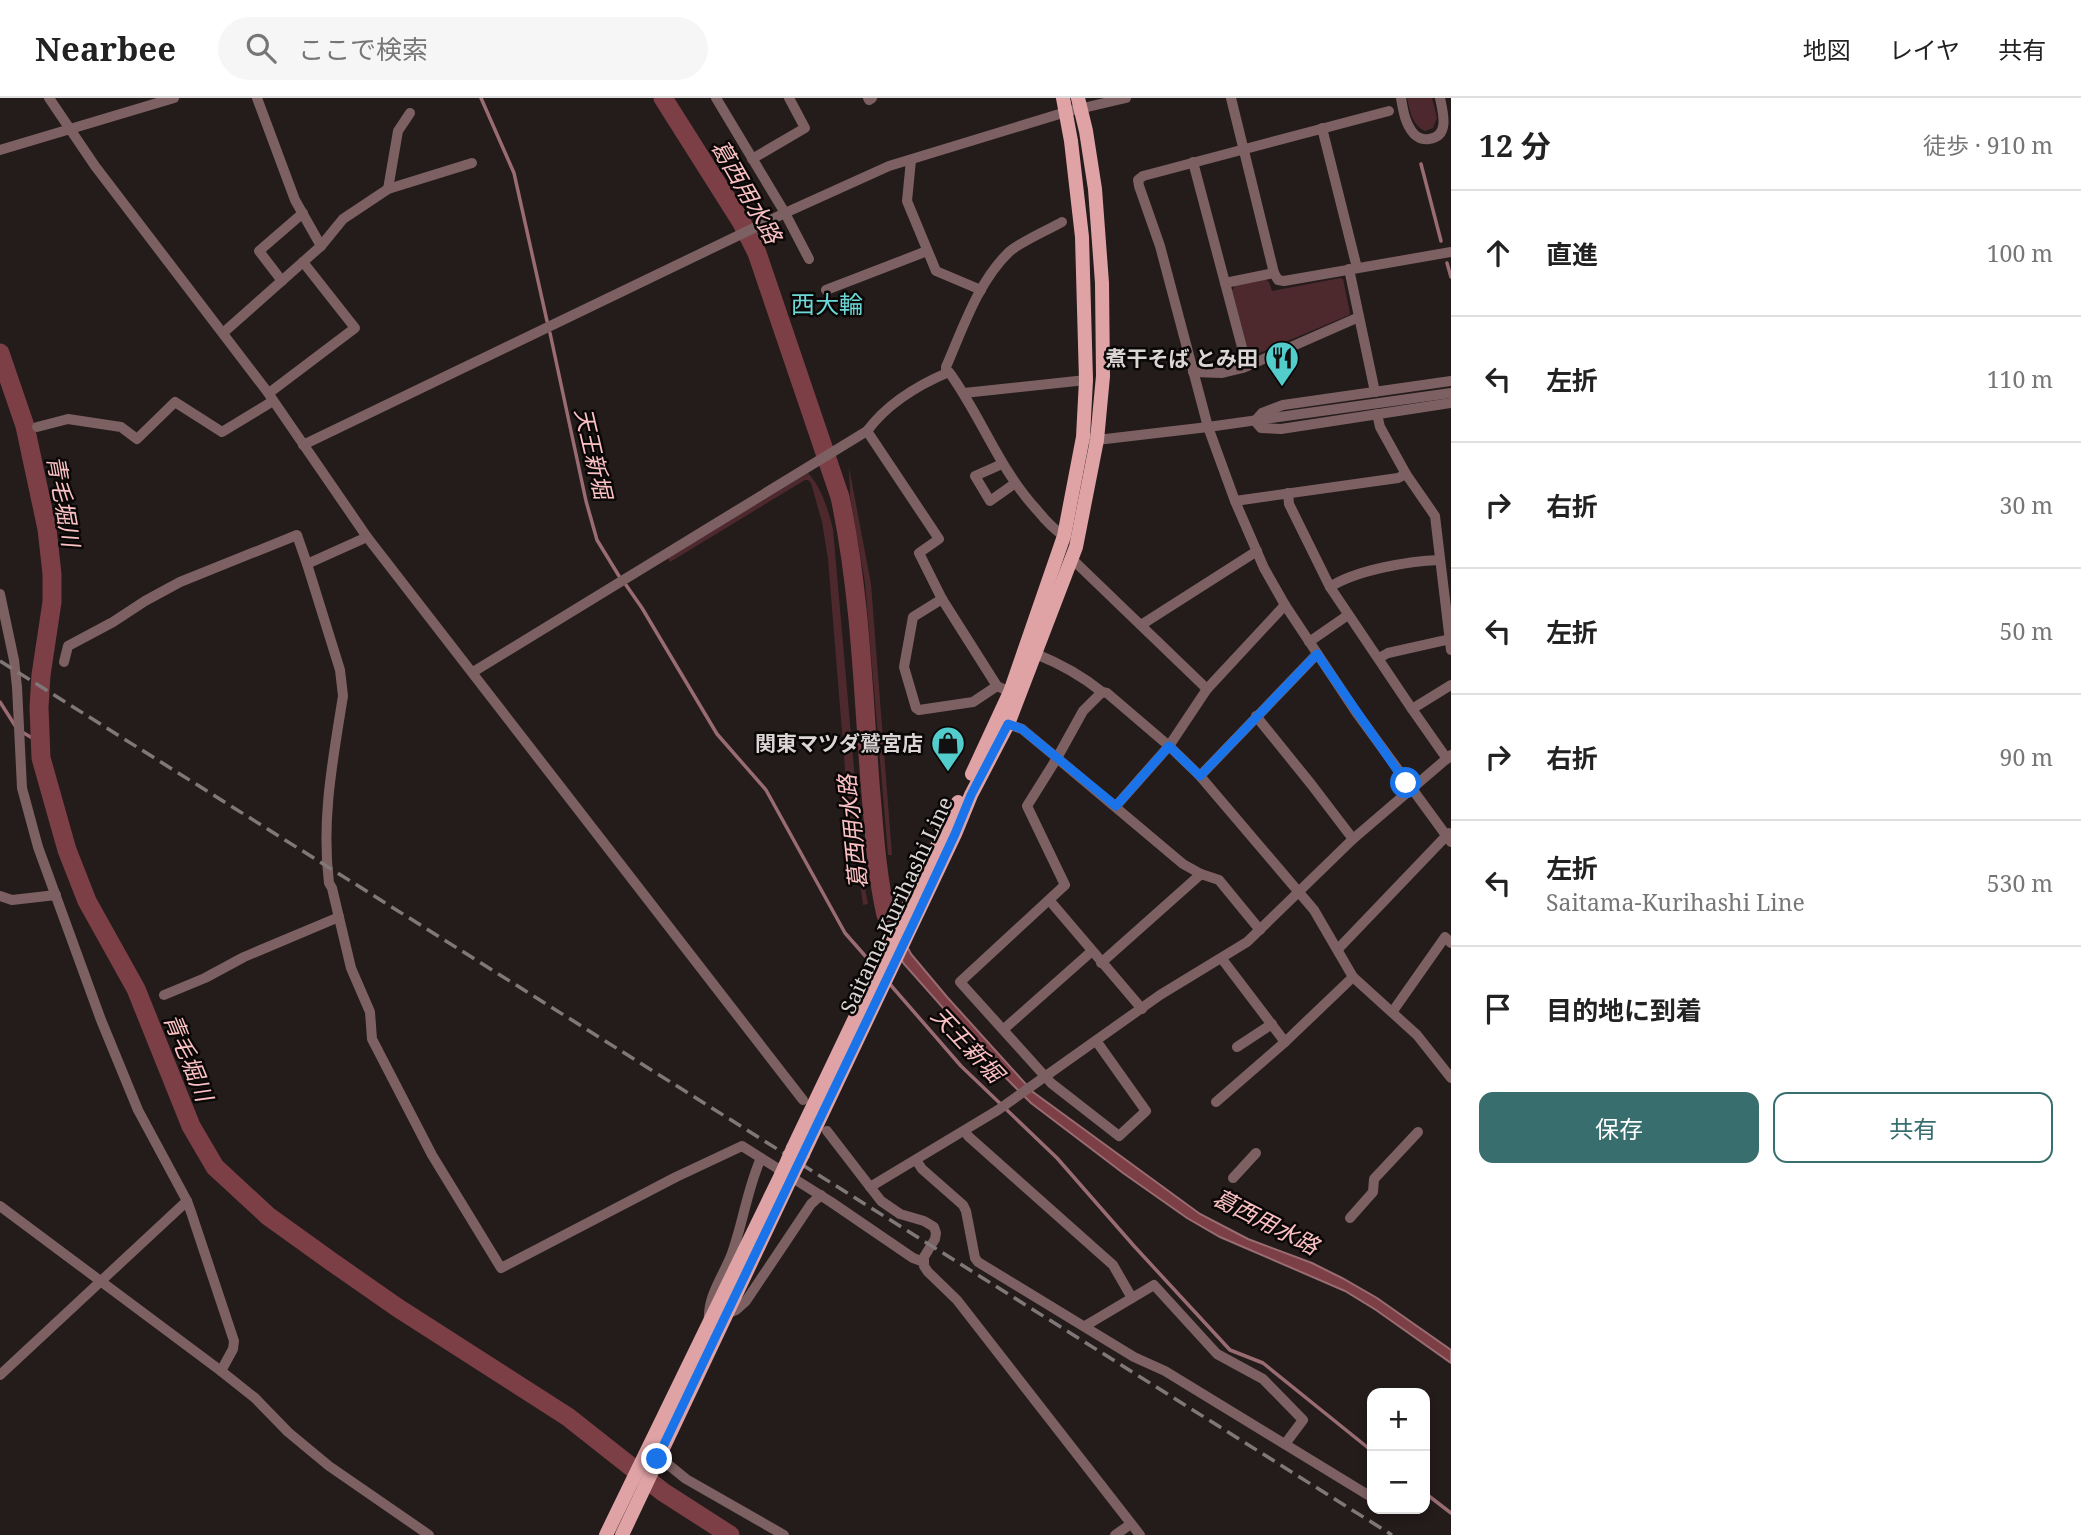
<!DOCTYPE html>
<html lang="ja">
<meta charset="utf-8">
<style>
:root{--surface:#fff;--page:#f6f6f6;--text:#222;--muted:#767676;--line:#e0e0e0;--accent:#386f6e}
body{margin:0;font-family:"Noto Serif","Noto Sans JP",serif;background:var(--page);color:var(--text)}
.controls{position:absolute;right:21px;bottom:21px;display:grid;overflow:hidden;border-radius:14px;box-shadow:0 4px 10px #0003}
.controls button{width:63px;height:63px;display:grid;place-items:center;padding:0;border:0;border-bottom:2px solid var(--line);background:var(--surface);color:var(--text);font:35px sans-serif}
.stop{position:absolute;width:21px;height:21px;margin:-16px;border:5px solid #1a73e8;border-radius:50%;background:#fff}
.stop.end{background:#1a73e8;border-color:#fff;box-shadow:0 2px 7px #0008}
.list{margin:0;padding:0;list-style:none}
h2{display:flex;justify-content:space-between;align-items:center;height:91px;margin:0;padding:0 28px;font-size:30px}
h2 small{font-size:23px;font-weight:400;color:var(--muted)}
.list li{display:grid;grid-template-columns:46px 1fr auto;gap:21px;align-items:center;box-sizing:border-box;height:126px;padding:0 28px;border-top:2px solid var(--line)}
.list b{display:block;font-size:26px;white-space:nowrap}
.list p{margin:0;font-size:23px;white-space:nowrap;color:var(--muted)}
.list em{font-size:23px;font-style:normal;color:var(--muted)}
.actions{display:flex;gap:14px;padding:21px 28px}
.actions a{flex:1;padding:16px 0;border:2px solid var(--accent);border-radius:14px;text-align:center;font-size:24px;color:var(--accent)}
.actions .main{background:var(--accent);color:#fff}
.icon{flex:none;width:38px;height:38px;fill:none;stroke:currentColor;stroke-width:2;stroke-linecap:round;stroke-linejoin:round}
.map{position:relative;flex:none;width:1451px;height:1437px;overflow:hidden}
header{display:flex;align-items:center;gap:42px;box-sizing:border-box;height:98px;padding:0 35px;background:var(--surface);border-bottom:2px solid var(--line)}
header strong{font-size:33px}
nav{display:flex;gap:38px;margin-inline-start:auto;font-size:24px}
.search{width:490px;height:63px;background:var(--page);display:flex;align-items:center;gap:18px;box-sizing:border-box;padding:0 24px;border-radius:38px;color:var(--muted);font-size:26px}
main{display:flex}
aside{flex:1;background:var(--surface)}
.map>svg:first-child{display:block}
</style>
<header>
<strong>Nearbee</strong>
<div class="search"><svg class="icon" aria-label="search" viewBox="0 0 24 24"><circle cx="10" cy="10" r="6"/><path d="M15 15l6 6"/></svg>ここで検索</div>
<nav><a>地図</a><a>レイヤ</a><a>共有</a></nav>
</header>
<main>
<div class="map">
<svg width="1451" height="1437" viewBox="0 0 1451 1437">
<rect width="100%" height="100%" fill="#241b1b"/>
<g fill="#4d292d">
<path d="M1407,0h25l5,20 -4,10 -8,3c-13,-6 -15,-20 -18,-33z"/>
<path d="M1340,180l3,1 7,34 -1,2 -99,42 -18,-66 3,-6 30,-6 4,3 3,9z"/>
<path d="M849,369l22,117 21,271h-4l-23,-272 -15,-88z"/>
<path d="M808,375c14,15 20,37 25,56l31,354 4,21 -5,1 -8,-60 -4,-2 -23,-284 -6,-37 -11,-39 -3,-3h-3l-135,82 -2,-4z"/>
</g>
<path fill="#7c3f46" stroke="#996c71" stroke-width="2" d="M874,792h12l9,34 16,30 36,43 86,95 167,122 48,25 64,24 30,15 35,20 74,52v13l-75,-53 -31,-19 -125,-54 -33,-19 -64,-45 -92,-70 -31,-31 -96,-108c-15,-23 -24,-47 -30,-74z"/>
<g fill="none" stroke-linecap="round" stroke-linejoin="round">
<g stroke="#996c71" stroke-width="3.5">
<path d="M481,0l33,75 33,148"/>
<path d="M1421,66l20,77"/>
<path d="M1447,165l4,14"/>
<path d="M550,235l36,168 11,39 22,36"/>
<path d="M626,487l16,23 75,126 49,56 79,143 29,33"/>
<path d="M0,604l16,25"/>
<path d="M22,634l19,11"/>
<path d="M888,884l73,84 96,92 77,88 96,104 33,13 109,88"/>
<path d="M1425,1395l26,20"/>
</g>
<g stroke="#7c3f46" stroke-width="19">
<path d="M663,0l79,125 15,30 83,244c20,94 23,191 30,286 4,44 6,88 16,132"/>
<path d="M0,255l25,73 22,103 5,45v28l-11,73 -2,32 2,51 26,92 20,51 49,88 55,137 24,41 53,49 64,46 66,46 170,109 95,75 67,43"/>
</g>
<g stroke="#7d6061" stroke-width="10">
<path d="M49,0l46,68 171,224 101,147 436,563"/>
<path d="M716,0l69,115 24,46"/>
<path d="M868,0l1,2 3,-2"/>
<path d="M1231,0l43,175 4,7 6,1 167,-29"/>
<path d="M1401,0c2,12 4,26 13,36 4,4 9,6 15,5 21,-2 14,-27 11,-41"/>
<path d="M1389,13l-246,65 -5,4 1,6 21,60 48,181 27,74 29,67 21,37 71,107 95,130"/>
<path d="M1322,30l35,140"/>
<path d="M0,52l174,-52"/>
<path d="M752,61l53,-31 -16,-30"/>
<path d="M911,62l-4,41 29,70 45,19"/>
<path d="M1193,64l54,204"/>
<path d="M388,91l10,-58 12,-18"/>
<path d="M321,148l22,-27 45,-30 84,-26"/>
<path d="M1349,171l26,123"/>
<path d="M282,183l-23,-30 44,-38"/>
<path d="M1225,185l49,-10"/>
<path d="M826,192l101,-39"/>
<path d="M223,235l98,-87 -26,-46 -38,-102"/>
<path d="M1193,274l29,1 21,-5 116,-51"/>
<path d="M946,275v-6c17,-39 32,-85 63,-115 11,-10 39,-22 53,-30"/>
<path d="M1451,283l-168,24 -21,8 -7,8 6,7 20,1 170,-26"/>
<path d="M269,295l86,-65 -52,-66"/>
<path d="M964,295l122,-13"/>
<path d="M1377,316l3,13 26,47 29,42 16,134"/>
<path d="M37,329l31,-8 53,8 16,12 38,-37 47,30 51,-31"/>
<path d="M867,333l72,108 -20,14 23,46 55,87 13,6"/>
<path d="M1083,339l14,3 111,-13 243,-34"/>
<path d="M303,347l482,-232 104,-47 177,-54 60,-14"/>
<path d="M1002,366l-27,12 15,25 24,-17"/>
<path d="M1288,395l1,11 41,83 82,122 35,50"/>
<path d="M1235,403l163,-23 8,-4"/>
<path d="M1072,461l135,130"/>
<path d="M307,466l60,-27"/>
<path d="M1330,489c26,-17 79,-26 110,-27"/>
<path d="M0,496l14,66 3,27 5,101 16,59 63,173 37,90 49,91 4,11 43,129 -1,8 -12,22"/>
<path d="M942,501l-29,18 -9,50 12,41 3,2 54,-8 24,-16"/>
<path d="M1141,527l116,-74"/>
<path d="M1309,544l39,-27"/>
<path d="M1036,556c25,10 45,21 66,38"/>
<path d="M1379,560l9,-5 63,-14"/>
<path d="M64,564l4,-16 45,-24 32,-21 35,-19 117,-47 10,29 33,106 3,26c-10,63 -22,123 -14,187l3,5 19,80 19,44 2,27 60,116 69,113 175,-91 66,-31 89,56 82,56 11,4"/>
<path d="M473,574l394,-241c20,-27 51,-46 82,-59 32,44 50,97 88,138 8,10 16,19 27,26"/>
<path d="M1412,611l39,-24"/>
<path d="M1256,618l55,68 42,55"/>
<path d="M1008,626l14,5 35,29 126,106 18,10 18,6 41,50"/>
<path d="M1200,678l117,-122"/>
<path d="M1116,708l53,-60 38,-57 78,-84"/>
<path d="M0,798l12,4 44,-5"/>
<path d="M1050,803l92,108"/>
<path d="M1338,851l111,-116"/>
<path d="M1222,861l63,83 68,-65"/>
<path d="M1101,865l100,-89"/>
<path d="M164,897l41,-17 39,-21 95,-40"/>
<path d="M1393,913l52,-74 6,6"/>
<path d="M1004,931l88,-78"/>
<path d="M1097,944l49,69 -27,25 -68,-53 -91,-101 105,-97 -38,-79 30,-48 26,-47 19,-19 5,1 62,53 31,30 114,134 39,67 64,58 34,43"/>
<path d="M1237,949l35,-23"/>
<path d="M1216,1004l69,-60"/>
<path d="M827,1033l54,70 19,13 24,7 10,6 2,6 -1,6 -11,18v9l4,6 29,28 183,235"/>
<path d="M965,1033l3,5 145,129 19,33"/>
<path d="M916,1062l6,9 41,36 3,6 9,47 3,4 156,95 31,14 203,124 4,1"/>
<path d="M1233,1080l23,-25"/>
<path d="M870,1089l128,-77 162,-115 87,-53 106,-103 98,-84"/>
<path d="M0,1108l221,165 34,27 33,34 41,34 100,69"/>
<path d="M1350,1120l23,-26 1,-13 44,-47"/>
<path d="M725,1216l11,-4 10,-9 65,-97 10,-9"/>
<path d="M709,1224c-2,-25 13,-44 22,-66 12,-32 16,-67 30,-98"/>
<path d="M1085,1228l69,-41 63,69 46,25 40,41 -18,24"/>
<path d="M0,1277l187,-174"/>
<path d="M670,1368l16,13 98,56"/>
<path d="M1115,1437l16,-11"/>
</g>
<g stroke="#dfa3a6" stroke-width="14">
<path d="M972,676l38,-82 54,-156 19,-99 3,-57 -4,-143 -11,-96 -8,-43"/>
<path d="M793,1050l165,-346"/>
<path d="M803,1056l152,-320 16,-39 37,-71 68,-177 21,-107 6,-64 -1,-93 -7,-94 -9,-58 -8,-33"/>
<path d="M606,1437l175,-360"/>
<path d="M622,1437l168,-355"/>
</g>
<path stroke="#807878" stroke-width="3.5" stroke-dasharray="14 7" stroke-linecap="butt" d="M0,563l1392,874"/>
<g stroke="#dfa3a6" stroke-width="14">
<path d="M781,1077l12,-27"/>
<path d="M790,1082l13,-26"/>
</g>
</g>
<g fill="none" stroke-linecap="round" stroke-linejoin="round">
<path stroke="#1a73e8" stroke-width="9" d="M657,1361l256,-535 42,-90 16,-39 37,-71 14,5 94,77 53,-60 31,30 117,-122 89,129"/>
</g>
<defs>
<g id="restaurant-pin" transform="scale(1.75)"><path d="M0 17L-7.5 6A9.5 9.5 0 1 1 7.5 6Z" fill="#52cdcc" stroke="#0a0707"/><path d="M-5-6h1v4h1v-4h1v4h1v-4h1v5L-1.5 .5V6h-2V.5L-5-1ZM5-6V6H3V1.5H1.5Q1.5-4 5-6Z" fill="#111"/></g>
<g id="shop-pin" transform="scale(1.75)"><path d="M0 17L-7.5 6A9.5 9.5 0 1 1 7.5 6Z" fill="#52cdcc" stroke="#0a0707"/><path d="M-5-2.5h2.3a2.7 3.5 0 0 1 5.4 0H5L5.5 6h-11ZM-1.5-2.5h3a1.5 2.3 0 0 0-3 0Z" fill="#111"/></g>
</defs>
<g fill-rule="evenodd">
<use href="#restaurant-pin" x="1282" y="260"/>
<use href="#shop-pin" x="948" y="645"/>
</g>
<g text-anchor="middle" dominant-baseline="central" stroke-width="5" stroke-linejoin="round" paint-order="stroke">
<g font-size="21" font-weight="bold" fill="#dcd5d6" stroke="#0a0707" text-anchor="end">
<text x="1258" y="260">煮干そば とみ田</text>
<text x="923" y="645">関東マツダ鷲宮店</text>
</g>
<g font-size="21" fill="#dcd5d6" stroke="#0a0707">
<text transform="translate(896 807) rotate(-65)">Saitama-Kurihashi Line</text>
</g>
<g font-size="23" font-style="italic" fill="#fcc1c4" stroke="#0a0707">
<text transform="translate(747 93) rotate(60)">葛西用水路</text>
<text transform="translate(594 355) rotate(77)">天王新堀</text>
<text transform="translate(64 403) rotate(80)">青毛堀川</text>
<text transform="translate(852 734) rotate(-96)">葛西用水路</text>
<text transform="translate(968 946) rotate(47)">天王新堀</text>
<text transform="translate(189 959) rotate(68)">青毛堀川</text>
<text transform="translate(1266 1123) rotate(27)">葛西用水路</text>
</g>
<g font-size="24" fill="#6cd9d7" stroke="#0a0707">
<text x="827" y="205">西大輪</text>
</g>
</g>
</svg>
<div class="controls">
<button>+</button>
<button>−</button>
</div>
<div class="stop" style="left:1406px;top:685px"></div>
<div class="stop end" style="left:657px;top:1361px"></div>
</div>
<aside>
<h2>12 分<small>徒歩 · 910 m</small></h2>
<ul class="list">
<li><svg class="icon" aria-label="ahead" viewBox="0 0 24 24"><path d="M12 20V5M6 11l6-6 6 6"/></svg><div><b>直進</b></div><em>100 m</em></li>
<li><svg class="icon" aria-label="left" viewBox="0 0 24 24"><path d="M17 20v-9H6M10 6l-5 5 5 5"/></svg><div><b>左折</b></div><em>110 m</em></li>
<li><svg class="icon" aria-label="right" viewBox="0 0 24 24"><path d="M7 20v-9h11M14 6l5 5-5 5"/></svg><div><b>右折</b></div><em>30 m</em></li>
<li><svg class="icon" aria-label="left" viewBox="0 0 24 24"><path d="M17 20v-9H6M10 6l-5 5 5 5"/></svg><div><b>左折</b></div><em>50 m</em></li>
<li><svg class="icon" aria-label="right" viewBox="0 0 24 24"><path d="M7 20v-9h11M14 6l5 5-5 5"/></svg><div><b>右折</b></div><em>90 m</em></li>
<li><svg class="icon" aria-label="left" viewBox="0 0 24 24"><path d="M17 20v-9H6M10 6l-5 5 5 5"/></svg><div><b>左折</b><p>Saitama-Kurihashi Line</p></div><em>530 m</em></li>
<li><svg class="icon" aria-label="arrive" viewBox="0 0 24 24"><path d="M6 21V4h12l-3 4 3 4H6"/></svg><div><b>目的地に到着</b></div></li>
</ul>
<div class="actions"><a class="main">保存</a><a>共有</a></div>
</aside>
</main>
